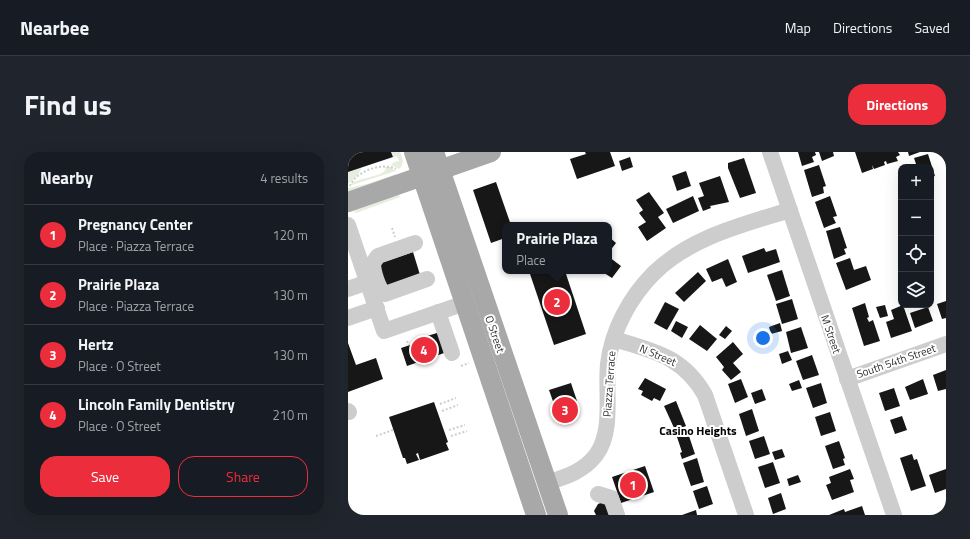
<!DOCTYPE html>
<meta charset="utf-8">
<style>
:root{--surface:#171b24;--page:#20242c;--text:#f1f3f6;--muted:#9ea1a6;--line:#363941;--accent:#ec2d3b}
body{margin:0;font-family:"Titillium Web",sans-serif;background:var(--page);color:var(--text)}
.controls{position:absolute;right:12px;top:12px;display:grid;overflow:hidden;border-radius:8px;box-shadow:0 4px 16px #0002}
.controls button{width:36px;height:36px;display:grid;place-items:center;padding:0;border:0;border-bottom:1px solid var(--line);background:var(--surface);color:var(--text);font:20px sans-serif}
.you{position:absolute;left:415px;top:186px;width:14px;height:14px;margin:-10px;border:3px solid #fff;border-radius:50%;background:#1a73e8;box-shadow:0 0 0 6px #1a73e833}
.badge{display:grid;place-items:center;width:26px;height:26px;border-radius:50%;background:var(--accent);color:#fff;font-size:13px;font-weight:700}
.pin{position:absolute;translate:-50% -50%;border:2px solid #fff;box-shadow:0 1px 4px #0006}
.popup{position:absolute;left:154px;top:70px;width:110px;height:52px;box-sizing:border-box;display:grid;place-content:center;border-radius:8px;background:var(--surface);filter:drop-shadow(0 1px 3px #0005);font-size:13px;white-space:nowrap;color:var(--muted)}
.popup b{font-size:15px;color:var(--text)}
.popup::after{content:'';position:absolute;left:50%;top:100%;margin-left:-8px;border:8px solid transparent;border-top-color:var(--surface)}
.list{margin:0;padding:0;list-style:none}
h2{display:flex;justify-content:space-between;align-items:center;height:52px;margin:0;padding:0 16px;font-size:17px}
h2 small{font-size:13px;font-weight:400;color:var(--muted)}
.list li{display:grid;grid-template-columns:26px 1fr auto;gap:12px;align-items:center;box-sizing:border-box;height:60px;padding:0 16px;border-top:1px solid var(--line)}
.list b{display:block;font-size:15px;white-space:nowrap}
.list p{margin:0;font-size:13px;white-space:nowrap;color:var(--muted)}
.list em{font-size:13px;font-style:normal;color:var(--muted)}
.actions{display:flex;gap:8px;padding:12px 16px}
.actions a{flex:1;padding:9px 0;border:1px solid var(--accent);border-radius:16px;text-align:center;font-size:14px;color:var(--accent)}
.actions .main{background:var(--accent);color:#fff}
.icon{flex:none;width:22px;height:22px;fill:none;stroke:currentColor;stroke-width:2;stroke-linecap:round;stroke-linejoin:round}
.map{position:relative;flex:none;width:598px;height:363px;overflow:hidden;border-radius:16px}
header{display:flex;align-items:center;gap:24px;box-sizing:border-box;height:56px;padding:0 20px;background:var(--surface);border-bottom:1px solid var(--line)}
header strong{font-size:19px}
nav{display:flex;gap:22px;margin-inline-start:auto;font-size:14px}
.intro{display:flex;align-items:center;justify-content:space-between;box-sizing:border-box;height:96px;padding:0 24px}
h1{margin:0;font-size:28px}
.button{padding:10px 18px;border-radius:16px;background:var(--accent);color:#fff;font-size:14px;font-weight:700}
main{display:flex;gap:24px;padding:0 24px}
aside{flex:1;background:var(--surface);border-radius:16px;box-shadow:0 4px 16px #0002}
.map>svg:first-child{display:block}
</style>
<header>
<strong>Nearbee</strong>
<nav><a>Map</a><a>Directions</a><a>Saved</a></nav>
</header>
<div class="intro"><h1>Find us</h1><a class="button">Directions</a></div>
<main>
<aside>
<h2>Nearby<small>4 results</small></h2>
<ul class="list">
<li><span class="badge">1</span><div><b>Pregnancy Center</b><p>Place · Piazza Terrace</p></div><em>120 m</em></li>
<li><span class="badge">2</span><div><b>Prairie Plaza</b><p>Place · Piazza Terrace</p></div><em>130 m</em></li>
<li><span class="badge">3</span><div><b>Hertz</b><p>Place · O Street</p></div><em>130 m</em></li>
<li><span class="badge">4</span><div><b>Lincoln Family Dentistry</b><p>Place · O Street</p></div><em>210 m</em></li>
</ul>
<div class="actions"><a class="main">Save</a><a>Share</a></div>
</aside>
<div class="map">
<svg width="598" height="363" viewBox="0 0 598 363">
<rect width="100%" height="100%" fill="#fff"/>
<g fill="#e6eede">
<path d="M43,0h9c3,6 5,12 -1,17l-8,-4 3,-3 5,-1 -2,-5 -4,1z"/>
<path d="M14,15l-4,8 -10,9v-12z"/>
<path d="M36,15h6l6,4 -44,14 -1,-1c7,-7 30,-6 35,-15z"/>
<path d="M48,22v2l-48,17v-5l19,-4z"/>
<path d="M47,43h4l1,2 -44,16 -2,-2z"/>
</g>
<g fill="#171717">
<path d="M0,0h43l2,5 -45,15z"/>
<path d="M237,0h25l5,14 -38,13 -7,-20 16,-5z"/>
<path d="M450,0h17l1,3 -4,2 2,5 -12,4z"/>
<path d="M471,0h14l1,4 -12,5z"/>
<path d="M507,0h43l2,3 -4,2 2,4 -11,3 -1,-3 -2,1 1,3 -11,4 -2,-4 1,4 -11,4z"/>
<path d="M560,0h12l-11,4z"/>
<path d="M580,2l7,22 -4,1v-10h-14l-3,-9z"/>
<path d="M282,5l3,10 -11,4 -3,-10z"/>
<path d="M396,6l12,35 -16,5 -12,-30v-5z"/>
<path d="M471,13l7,21 -3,1 1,6 -12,4 -8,-27z"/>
<path d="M338,19l5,15 -14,5 -5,-15z"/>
<path d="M372,24l9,26 -19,4 1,2 -8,3 -5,-13 6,-2 -5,-13z"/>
<path d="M148,30l15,43h-6v13l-14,5 -18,-53z"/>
<path d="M301,40l15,21 -6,4 8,11 -19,13 -9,-14 8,-5 -7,-9 4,-3 -7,-10z"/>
<path d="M345,44l6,15 -26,12 -7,-14z"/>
<path d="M482,44l7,20 -4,1 3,6 -12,5 -9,-26z"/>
<path d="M236,70l1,3h-9z"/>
<path d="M492,75l7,21 -3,1 2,5 -12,5 -8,-28z"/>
<path d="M261,85l7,6 -7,9z"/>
<path d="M416,96l2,4 10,-3 4,13 -32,11 -6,-17z"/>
<path d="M65,100l8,26 -35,10 -8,-24z"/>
<path d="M261,105l12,9 -9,12 -11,-7h8z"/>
<path d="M502,106l4,12 12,-4 5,14 -25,10 -10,-27z"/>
<path d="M380,107l9,23 -11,5 -4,-9 -10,4 -6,-13z"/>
<path d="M434,118l8,26 -14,5 -9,-26z"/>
<path d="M181,119h36l21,63 -32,11z"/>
<path d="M350,120l8,9 -22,21 -9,-9z"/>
<path d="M444,147l6,20 -16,5 -6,-20z"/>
<path d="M598,149v17l-4,1 -5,-15z"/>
<path d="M317,150l14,7 -12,21 -13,-7z"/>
<path d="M517,151l4,14 -2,1 2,4 4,-2 7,21 -16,5 -12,-38z"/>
<path d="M537,153l3,11 -8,2 -4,-11z"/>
<path d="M555,153l9,26 -21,7 -5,-16 8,-3 -3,-9z"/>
<path d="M580,155l5,14 -18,7 -5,-15z"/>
<path d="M328,169l12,6 -6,11 -11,-7z"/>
<path d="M432,171l2,8 -11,3 -2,-7z"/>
<path d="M352,173l17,14 -10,12 -18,-12z"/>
<path d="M378,174l6,5 -7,8 -6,-4z"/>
<path d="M453,175l7,21 -17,5 -5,-21z"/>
<path d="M92,180l7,20 -40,14 -6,-18 18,-6 -1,-3z"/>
<path d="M385,190l10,12 -10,9 8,9 -10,8 -9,-10 2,-3 -8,-10z"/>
<path d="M0,191l8,22 20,-7 7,21 -35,13z"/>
<path d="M440,199l4,9 -10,4 -3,-10z"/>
<path d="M464,203l7,20 -16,5 -7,-19z"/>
<path d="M598,218v19l-8,2 -5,-16z"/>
<path d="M297,226l21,11 -6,12 -6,-3 -2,3 -11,-6 2,-4 -5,-2z"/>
<path d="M393,227l7,18 -13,6 -7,-19z"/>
<path d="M575,227l5,15 -18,6 -5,-13z"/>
<path d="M451,228l3,8 -10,3 -3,-7z"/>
<path d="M223,231l6,18 -5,2 5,14 -16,7 -12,-34z"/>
<path d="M473,231l6,20 -14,5 -7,-20z"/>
<path d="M546,236l6,18 -15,5 -6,-18z"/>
<path d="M414,237l4,11 -11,4 -4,-11z"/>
<path d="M328,249l10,25 -11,4 -11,-24z"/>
<path d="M86,250l14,40 -2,1 3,7 -29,10 -2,-7 -2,1 3,6 -12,4 -2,-6h-2l-14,-41z"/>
<path d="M404,257l7,22 -13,5 -7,-22z"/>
<path d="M482,260l6,19 -15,5 -6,-19z"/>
<path d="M554,264l5,14 -12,4 -5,-14z"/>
<path d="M339,278l8,24 -13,5 -2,-6 2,-1 -6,-18z"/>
<path d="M416,284l6,18 -15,5 -6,-18z"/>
<path d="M491,289l6,17 -2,1 2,6 -12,4 -8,-23z"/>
<path d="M434,297l3,8 -10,3 -3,-8z"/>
<path d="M564,302l2,6 3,-1 9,27 -15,5 -11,-33z"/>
<path d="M349,306l7,24 -13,4 -8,-23z"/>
<path d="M425,310l7,21 -15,5 -7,-21z"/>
<path d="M297,314l9,26 -33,11 -9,-26z"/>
<path d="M502,317l4,10 -4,1 4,12 -22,8 -6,-15 5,-2 -2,-6z"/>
<path d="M598,317v20l-11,4 -6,-18z"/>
<path d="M450,323l3,7 -12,4 -2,-7z"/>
<path d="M359,334l6,18 -14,5 -6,-18z"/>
<path d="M433,341l5,16 -13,5 -5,-16z"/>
<path d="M261,348l5,15h-18l-2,-4 4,-7z"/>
<path d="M514,354l3,9h-36l15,-6 1,3z"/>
<path d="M348,358l1,5h-15z"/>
</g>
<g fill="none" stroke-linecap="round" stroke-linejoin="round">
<g stroke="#cdcdcd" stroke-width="2" stroke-dasharray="2 2" stroke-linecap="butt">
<path d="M2,34c6,-15 32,-24 46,-17"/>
<path d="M44,76l3,9"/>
<path d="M59,189l2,4"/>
<path d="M113,214l8,-3"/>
<path d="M92,252l16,-6"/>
<path d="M94,259l16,-6"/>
<path d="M101,278l16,-5"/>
<path d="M28,284l17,-6"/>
<path d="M103,284l16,-5"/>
</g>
<g stroke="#cdcdcd" stroke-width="16">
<path d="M422,0l124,363"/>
<path d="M0,73l36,106 81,-28"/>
<path d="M67,91l-37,13 -5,7c0,8 5,26 12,31l42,-15"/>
<path d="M0,137l20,-7"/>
<path d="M90,160l14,41"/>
<path d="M0,166l29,-10"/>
<path d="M266,187c39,12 69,17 91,56l41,120"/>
<path d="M499,227l99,-35"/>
<path d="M0,259l1,1"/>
<path d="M198,331c19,-6 37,-11 50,-28 18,-24 9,-63 12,-91 4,-34 22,-67 46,-91 37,-36 88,-48 136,-63"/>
<path d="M250,342l13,4 6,17"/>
</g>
<g stroke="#a8a8a8" stroke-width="20">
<path d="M66,0l122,363"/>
<path d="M86,0l124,363"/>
<path d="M0,50l143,-50"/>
</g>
</g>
<g text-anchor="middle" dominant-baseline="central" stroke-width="4" stroke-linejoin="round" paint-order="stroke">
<g font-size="11" fill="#303030" stroke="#fff">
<text transform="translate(147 182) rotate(71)">O Street</text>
<text transform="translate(483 182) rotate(71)">M Street</text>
<text transform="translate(310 203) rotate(23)">N Street</text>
<text transform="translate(548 209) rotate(-19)">South 54th Street</text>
<text transform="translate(261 232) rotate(-86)">Piazza Terrace</text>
</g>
<g font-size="12" font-weight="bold" fill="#000" stroke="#fff">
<text x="350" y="278">Casino Heights</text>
</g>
</g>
</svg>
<div class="controls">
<button>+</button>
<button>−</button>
<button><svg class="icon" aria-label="locate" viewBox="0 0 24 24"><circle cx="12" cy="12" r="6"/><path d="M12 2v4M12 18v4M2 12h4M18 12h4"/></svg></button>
<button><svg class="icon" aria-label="layers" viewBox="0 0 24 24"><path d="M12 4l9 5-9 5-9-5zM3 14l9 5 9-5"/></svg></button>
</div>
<div class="you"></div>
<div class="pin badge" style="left:285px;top:333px">1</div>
<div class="pin badge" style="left:209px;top:150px">2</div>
<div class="popup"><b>Prairie Plaza</b>Place</div>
<div class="pin badge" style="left:217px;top:258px">3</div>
<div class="pin badge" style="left:76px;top:198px">4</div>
</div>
</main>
